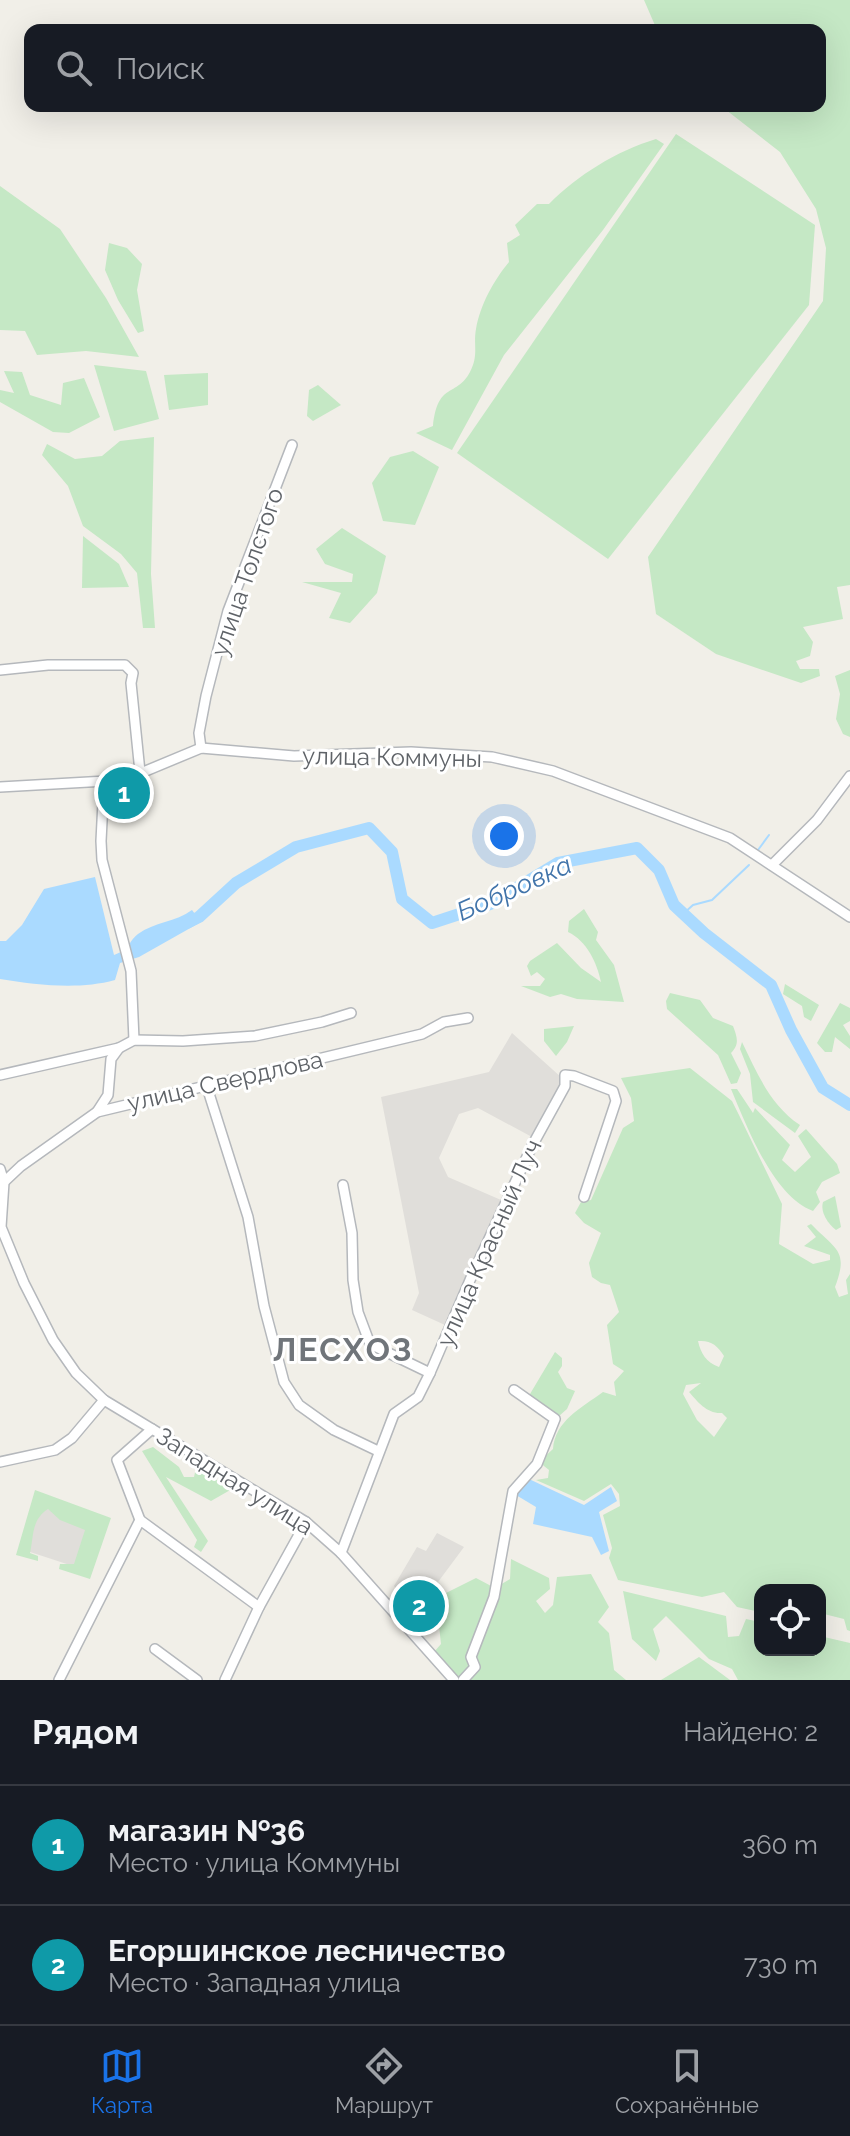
<!DOCTYPE html>
<html lang="ru">
<meta charset="utf-8">
<style>
:root{--surface:#171b24;--page:#242831;--text:#f1f3f6;--muted:#9ea1a6;--line:#363941;--accent:#1a73e8}
body{margin:0;font-family:Raleway,sans-serif;background:var(--page);color:var(--text)}
.controls{position:absolute;right:24px;bottom:24px;display:grid;overflow:hidden;border-radius:16px;box-shadow:0 8px 32px #0002}
.controls button{width:72px;height:72px;display:grid;place-items:center;padding:0;border:0;border-bottom:2px solid var(--line);background:var(--surface);color:var(--text);font:40px sans-serif}
.you{position:absolute;left:504px;top:836px;width:28px;height:28px;margin:-20px;border:6px solid #fff;border-radius:50%;background:#1a73e8;box-shadow:0 0 0 12px #1a73e833}
.badge{display:grid;place-items:center;width:52px;height:52px;border-radius:50%;background:var(--accent);color:#fff;font-size:26px;font-weight:700}
.pin{position:absolute;translate:-50% -50%;border:4px solid #fff;box-shadow:0 2px 8px #0006}
.list{margin:0;padding:0;list-style:none}
h2{display:flex;justify-content:space-between;align-items:center;height:104px;margin:0;padding:0 32px;font-size:34px}
h2 small{font-size:26px;font-weight:400;color:var(--muted)}
.list li{display:grid;grid-template-columns:52px 1fr auto;gap:24px;align-items:center;box-sizing:border-box;height:120px;padding:0 32px;border-top:2px solid var(--line)}
.list b{display:block;font-size:30px;white-space:nowrap}
.list p{margin:0;font-size:26px;white-space:nowrap;color:var(--muted)}
.list em{font-size:26px;font-style:normal;color:var(--muted)}
.icon{flex:none;width:44px;height:44px;fill:none;stroke:currentColor;stroke-width:2;stroke-linecap:round;stroke-linejoin:round}
.map{position:relative;flex:none;width:850px;height:1680px;overflow:hidden}
.search{position:absolute;background:var(--surface);box-shadow:0 8px 32px #0002;left:24px;right:24px;top:24px;height:88px;display:flex;align-items:center;gap:20px;box-sizing:border-box;padding:0 28px;border-radius:16px;color:var(--muted);font-size:30px}
.sheet{height:344px;background:var(--surface)}
nav{display:flex;justify-content:space-around;align-items:center;box-sizing:border-box;height:112px;border-top:2px solid var(--line);background:var(--surface);font-size:22px;color:var(--muted)}
nav a{display:grid;justify-items:center;gap:4px}
nav .on{color:var(--accent)}
.map>svg:first-child{display:block}
</style>
<div class="map">
<svg width="850" height="1680" viewBox="0 0 850 1680">
<rect width="100%" height="100%" fill="#f1efe8"/>
<g fill="#e0deda">
<path d="M512,1033l50,45 -1,10 -29,49 -54,-29 -19,6 -20,44 9,19 53,23 -56,125 -33,-15 7,-17 -38,-196 108,-25z"/>
<path d="M39,1506l57,19 -14,44 -58,-19z"/>
<path d="M437,1533l27,14 -26,35 -5,-3 -11,20 10,14 -10,8 -28,-35 23,-39 9,4z"/>
</g>
<g fill="#c5e8c5" fill-rule="evenodd">
<path d="M644,0h206v585l-13,2 6,32 -40,8 10,15 -3,14 -14,5 4,8h19l1,7 -19,7 -85,-29 -60,-40 -8,-57 175,-256 3,-53 -10,-39 -36,-57 -59,-46h99v-76h-163z"/>
<path d="M676,134l139,91 -6,80 -201,254 -151,-106z"/>
<path d="M656,139l8,5 -61,86 -99,125 -52,95 -36,-17 17,-7c5,-45 23,-28 37,-54 9,-18 3,-26 6,-43 4,-24 18,-49 33,-67l-2,-19 13,-8 -5,-10 22,-21h12c29,-29 67,-53 107,-65z"/>
<path d="M0,186l60,43 46,69 33,59 -53,-6 -49,4 -12,-24 -25,-1z"/>
<path d="M109,243l18,5 15,16 -5,26 7,41 -6,2 -20,-33 -13,-30z"/>
<path d="M94,365l52,6 13,48 -45,12z"/>
<path d="M4,371l18,1 8,23 31,10 2,-22 21,-5 16,39 -31,16 -16,-1 -53,-30v-12l14,3z"/>
<path d="M208,373v32l-39,5 -5,-35z"/>
<path d="M318,385l23,20 -28,16 -6,-5 2,-26z"/>
<path d="M154,437l-3,137 4,54h-12l-6,-55 -16,-19 -38,-28 -15,-40 -26,-31 5,-11 28,15 27,-3 18,-15z"/>
<path d="M413,451l26,16 -24,58 -32,-4 -11,-38 18,-26z"/>
<path d="M342,528l44,28 -9,37 -27,30 -21,-5 12,-25 -39,-11h50l1,-8 -28,-10 -9,-15z"/>
<path d="M83,536l36,28 10,23 -47,1z"/>
<path d="M850,670v67l-7,-3 -7,-15 4,-25 -5,-18z"/>
<path d="M584,909l14,23 -2,8 18,25 10,37 -47,-3 -16,-5 -11,3 -29,-11h19l5,-7 -8,-7 -6,4 -4,-10 3,-5 27,-18 24,25 20,14c-4,-19 -14,-41 -33,-50l1,-11z"/>
<path d="M785,984l34,21 -8,16 -7,-4 -2,-11 -19,-12z"/>
<path d="M670,993l30,7 13,18 20,8c4,11 7,18 -2,27l10,20 -4,10 -6,1 -13,-29 -51,-46 -1,-8z"/>
<path d="M840,1003l10,5v13l-7,4 7,11v13l-15,-12 -3,15h-7l-8,-9z"/>
<path d="M574,1026l-7,16 -11,14 -12,-15v-12z"/>
<path d="M742,1042c15,31 28,63 58,83l-5,8 -42,-31 -3,-28 -10,-25z"/>
<path d="M690,1068l42,33 7,14 43,89 -3,40 34,20 17,-4v-5l-26,-9 12,-9 -9,-11 4,-2c25,26 38,26 24,63l4,10 9,-3 -2,-14 4,-6v357l-3,-1 -3,-11 -24,-6v-23h-60v22l-23,-5 -13,-15 -22,5 -84,-17 -9,-22 3,-10 -9,-33 17,-9 -1,-12 -8,-10 -27,17 -48,-21 12,-2 1,-8 -10,-8 14,-13c2,-28 28,-41 50,-57l13,4 -2,-14 10,-11 -11,-7 -6,-39 12,-13 -9,-27 -9,-2 -9,-6 -3,-14 12,-30 -17,-10 -9,-10 6,-11 10,-2 32,-72 11,-7 -3,-23 -10,-20zM698,1341c13,-1 19,4 26,15l-5,11c-13,-5 -18,-13 -21,-26zM701,1383l-12,9c9,10 18,22 33,21l5,5 -13,19 -17,-17 -14,-26 3,-9z"/>
<path d="M731,1089h6l16,24 2,-5 35,37 -8,15 13,12 16,-15 -13,-21 8,-7 31,35 3,9 -18,9 -6,10 4,10 -7,9c-40,-15 -66,-84 -82,-122z"/>
<path d="M835,1196l6,31 -5,3c-8,-6 -16,-18 -13,-28z"/>
<path d="M555,1352l7,6v8l-4,6 9,16 8,3 -8,18 -8,7 -29,-15v-7z"/>
<path d="M153,1447l26,20 5,10h10l2,-9 36,21 -21,12 -45,-24 42,64 -7,11 -7,-5 3,-7 -55,-89z"/>
<path d="M35,1490l76,28 -21,61 -31,-10 1,-5h14l11,-34 -25,-10 -12,-11c-17,11 -14,27 -18,44l8,3v5l-22,-6z"/>
<path d="M511,1559l38,19 1,11 -14,12 9,12 8,-8 4,-28 34,-3 18,33 -11,15 11,11 5,37 12,10h-168l-24,-28 7,-8 -5,-46 40,-20 19,10 15,-9z"/>
<path d="M623,1591l103,25 2,21 11,-1 7,-17 14,3v28h60v-14l30,7v37h-112l-6,-11 -23,-10 -43,-43 -13,13 7,22 -4,10 -24,-22z"/>
<path d="M699,1657l31,23h-69z"/>
</g>
<g fill="#aadaff">
<path d="M95,877l19,78c18,-7 12,-11 24,-21 16,-12 38,-12 54,-24l9,12 -62,35 -19,6 -5,17c-36,10 -78,5 -115,-1v-38h6l16,-16 22,-36z"/>
<path d="M529,1479l55,26 27,-18 6,14 -18,11 10,39 -8,4 -9,-18 -59,-13 3,-17 -20,-12z"/>
</g>
<g fill="none" stroke-linecap="round" stroke-linejoin="round">
<g stroke="#aadaff" stroke-width="2">
<path d="M758,850l11,-15"/>
<path d="M683,914l10,-9 19,-5 37,-35"/>
</g>
<path stroke="#aadaff" stroke-width="12" d="M187,923l12,-6 37,-34 60,-36 73,-19 23,24 10,47 30,24 58,-19 68,-41 79,-15 22,22 15,35 30,28 67,52 20,45 32,58 27,17"/>
<g stroke="#b5b8bc" stroke-width="12">
<g id="minor">
<path d="M0,670l48,-5h77l8,8 -2,10 9,89"/>
<path d="M201,748l-2,-15 7,-37 22,-85 64,-166"/>
<path d="M104,782l-3,59 1,19 29,111 3,69"/>
<path d="M0,787l124,-7 77,-32 93,8 117,-4 81,5 61,14 177,67 120,79"/>
<path d="M772,865l45,-45 33,-44"/>
<path d="M0,1075l119,-27 15,-8 49,1 72,-5 67,-14 29,-9"/>
<path d="M206,1084l42,133 16,89 20,76 15,23 35,25 44,21"/>
<path d="M97,1112l11,-17 3,-36 8,-11"/>
<path d="M0,1169l4,13 -3,45 23,56 29,57 23,33 28,27 202,122 35,31 113,127"/>
<path d="M0,1183l4,-1 17,-16 76,-54 325,-78 22,-12 24,-4"/>
<path d="M343,1185l9,48 1,47 5,32 12,32 60,29"/>
<path d="M0,1462l55,-12 17,-12 32,-38"/>
<path d="M140,1520l-23,-60 35,-31"/>
<path d="M341,1553l53,-139 24,-17 12,-24 40,-93 62,-134 33,-60v-11l9,1 39,15 3,10 -32,96"/>
<path d="M155,1649l42,31"/>
<path d="M59,1680l81,-160 119,87"/>
<path d="M225,1680l34,-73 47,-85"/>
<path d="M463,1680l12,-13 -4,-10 23,-60 19,-106 24,-27 18,-45 -41,-29"/>
</g>
</g>
<use href="#minor" stroke="#fff" stroke-width="9"/>
</g>
<g text-anchor="middle" dominant-baseline="central" stroke-width="6" stroke-linejoin="round" paint-order="stroke">
<g font-size="24" fill="#5f6368" stroke="#fff">
<text transform="translate(247 572) rotate(-71)">улица Толстого</text>
<text transform="translate(392 757) rotate(1)">улица Коммуны</text>
<text transform="translate(225 1081) rotate(-13)">улица Свердлова</text>
<text transform="translate(489 1243) rotate(-66)">улица Красный Луч</text>
<text transform="translate(235 1481) rotate(32)">Западная улица</text>
</g>
<g font-size="26" font-style="italic" fill="#4174aa" stroke="#fff">
<text transform="translate(514 888) rotate(-24)">Бобровка</text>
</g>
<g font-size="32" font-weight="bold" letter-spacing="2" fill="#70757a" stroke="#fff">
<text x="343" y="1349">ЛЕСХОЗ</text>
</g>
</g>
</svg>
<div class="controls">
<button><svg class="icon" aria-label="locate" viewBox="0 0 24 24"><circle cx="12" cy="12" r="6"/><path d="M12 2v4M12 18v4M2 12h4M18 12h4"/></svg></button>
</div>
<div class="you"></div>
<div class="pin badge" style="left:124px;top:793px;background:#0f9aa8">1</div>
<div class="pin badge" style="left:419px;top:1606px;background:#0f9aa8">2</div>
<div class="search"><svg class="icon" aria-label="search" viewBox="0 0 24 24"><circle cx="10" cy="10" r="6"/><path d="M15 15l6 6"/></svg>Поиск</div>
</div>
<section class="sheet">
<h2>Рядом<small>Найдено: 2</small></h2>
<ul class="list">
<li><span class="badge" style="background:#0f9aa8">1</span><div><b>магазин №36</b><p>Место · улица Коммуны</p></div><em>360 m</em></li>
<li><span class="badge" style="background:#0f9aa8">2</span><div><b>Егоршинское лесничество</b><p>Место · Западная улица</p></div><em>730 m</em></li>
</ul>
</section>
<nav>
<a class="on"><svg class="icon" aria-label="map" viewBox="0 0 24 24"><path d="M3 6l6-2 6 2 6-2v14l-6 2-6-2-6 2zM9 4v14M15 6v14"/></svg>Карта</a>
<a><svg class="icon" aria-label="directions" viewBox="0 0 24 24"><path d="M12 3l9 9-9 9-9-9zM9 14v-3h6M13 9l2 2-2 2"/></svg>Маршрут</a>
<a><svg class="icon" aria-label="saved" viewBox="0 0 24 24"><path d="M7 4h10v16l-5-4-5 4z"/></svg>Сохранённые</a>
</nav>
